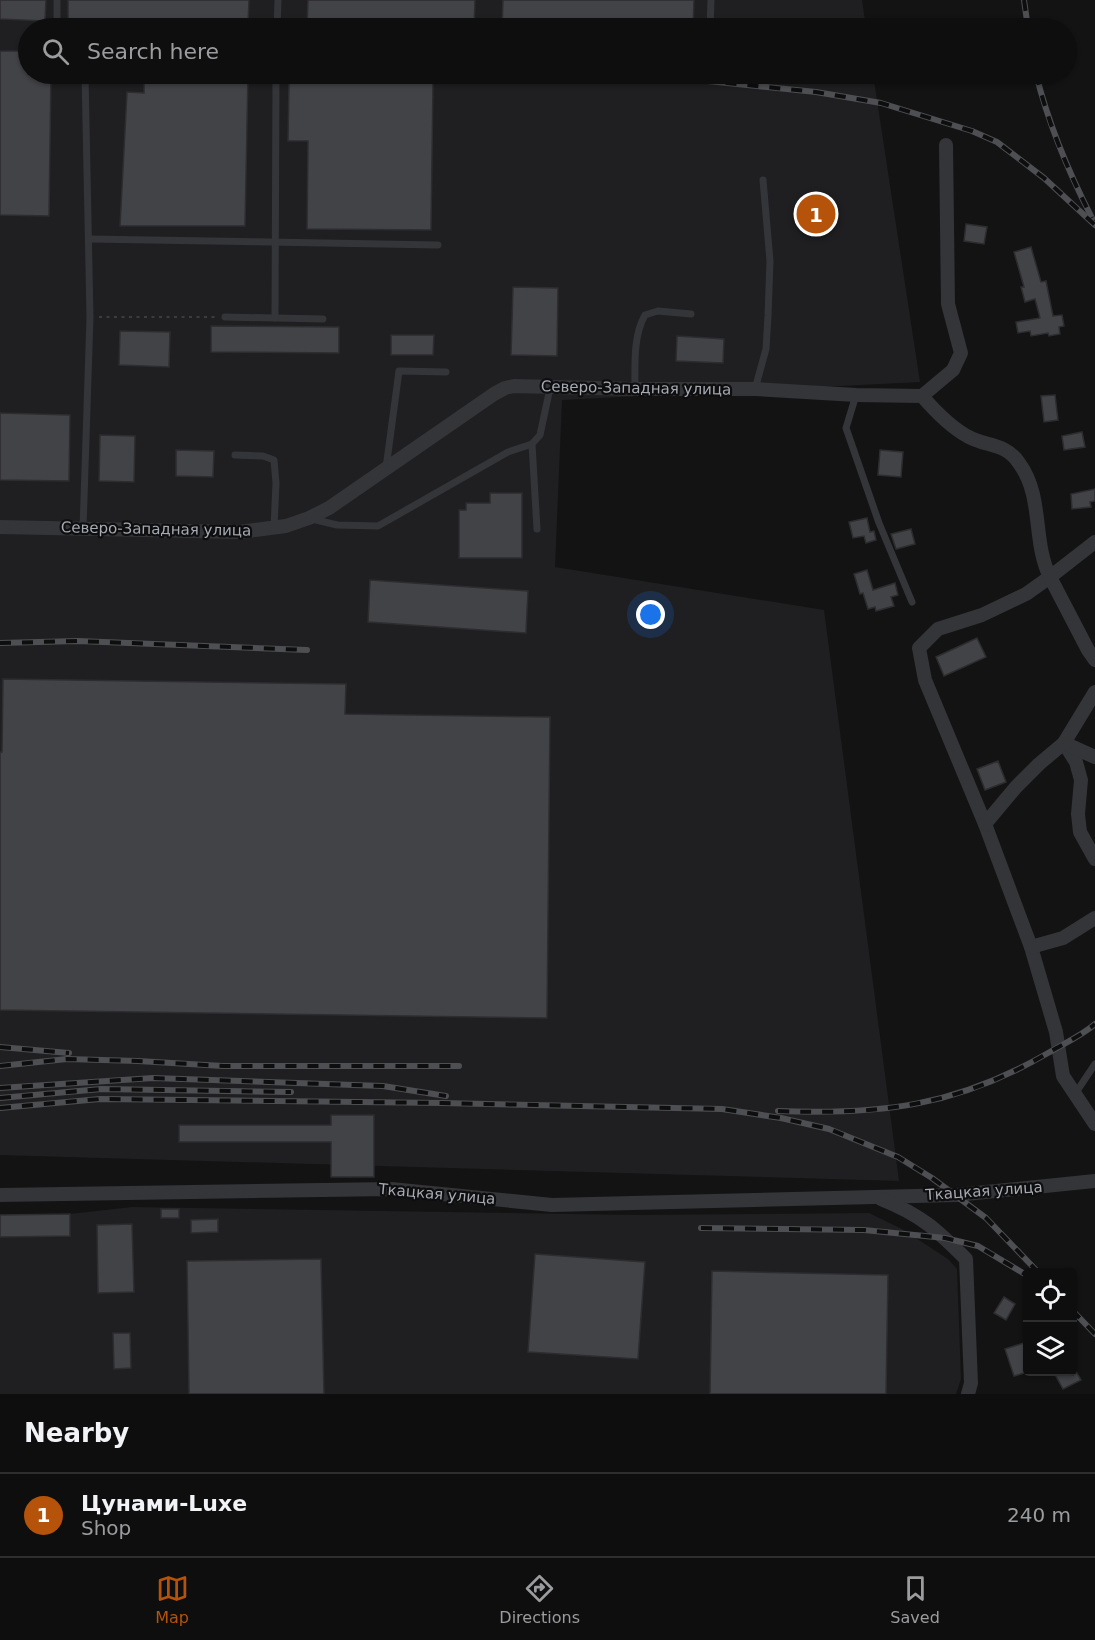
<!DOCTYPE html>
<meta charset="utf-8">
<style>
:root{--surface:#0e0e0f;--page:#171718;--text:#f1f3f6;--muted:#9b9c9e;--line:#2e2e2f;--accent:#b45309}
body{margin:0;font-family:"DejaVu Sans",sans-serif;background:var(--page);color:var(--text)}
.controls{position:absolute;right:18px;bottom:18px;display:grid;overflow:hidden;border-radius:6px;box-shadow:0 2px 4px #0004}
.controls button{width:54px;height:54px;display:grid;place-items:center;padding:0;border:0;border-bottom:2px solid var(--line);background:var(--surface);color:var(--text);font:30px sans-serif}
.you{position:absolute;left:651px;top:615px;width:21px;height:21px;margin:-15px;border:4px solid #fff;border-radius:50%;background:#1a73e8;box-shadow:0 0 0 9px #1a73e833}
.badge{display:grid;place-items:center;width:39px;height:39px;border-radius:50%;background:var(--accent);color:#fff;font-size:20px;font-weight:700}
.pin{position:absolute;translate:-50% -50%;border:3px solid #fff;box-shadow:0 2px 6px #0006}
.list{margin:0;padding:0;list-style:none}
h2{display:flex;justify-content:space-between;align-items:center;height:78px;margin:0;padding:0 24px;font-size:26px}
h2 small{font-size:20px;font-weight:400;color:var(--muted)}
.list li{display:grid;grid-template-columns:39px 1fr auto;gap:18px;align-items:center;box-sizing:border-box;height:84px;padding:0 24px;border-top:2px solid var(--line)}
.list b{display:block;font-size:22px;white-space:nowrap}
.list p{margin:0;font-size:20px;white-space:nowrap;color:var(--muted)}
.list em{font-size:20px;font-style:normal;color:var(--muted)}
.icon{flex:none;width:33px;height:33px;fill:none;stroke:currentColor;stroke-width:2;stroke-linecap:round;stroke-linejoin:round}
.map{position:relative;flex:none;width:1095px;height:1394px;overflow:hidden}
.search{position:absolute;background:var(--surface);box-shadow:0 2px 4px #0004;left:18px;right:18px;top:18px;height:66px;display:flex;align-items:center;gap:15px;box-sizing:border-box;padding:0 21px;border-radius:33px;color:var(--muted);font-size:22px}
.sheet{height:162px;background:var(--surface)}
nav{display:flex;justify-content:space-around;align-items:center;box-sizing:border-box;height:84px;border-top:2px solid var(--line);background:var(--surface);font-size:16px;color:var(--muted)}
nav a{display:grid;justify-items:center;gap:3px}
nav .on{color:var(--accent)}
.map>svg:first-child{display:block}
</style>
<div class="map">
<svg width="1095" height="1394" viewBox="0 0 1095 1394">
<rect width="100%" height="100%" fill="#131314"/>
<g fill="#1f1f21">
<path d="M0,0h862l4,28h-838v46h845l47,308 -358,18 -7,167 269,43 75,571 -899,-26z"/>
<path d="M132,1207l502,8 235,-2 33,16 46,30 9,10 4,110 -5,15h-956v-179l70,-1z"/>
</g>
<g fill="#424347" stroke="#2d2d30" stroke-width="1.5">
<path d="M0,0h46l-1,21 -45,-2z"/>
<path d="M68,0h181l-1,24 -180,-2z"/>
<path d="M308,0h167l-1,28h-167z"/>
<path d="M503,0h191l-1,28h-191z"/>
<path d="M0,51h28v23h23l-2,142 -49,-1z"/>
<path d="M144,74h104l-3,152h-125l7,-134 17,1z"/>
<path d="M289,81l144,2 -2,147 -124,-1 1,-88h-20z"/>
<path d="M966,224l21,3 -3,17 -20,-3z"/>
<path d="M1031,247l10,35 5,-1 7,35 9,-1 2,11 -5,1 1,7 -11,2 -1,-3 -17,3 -1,-5 -12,2 -2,-11 24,-4 -5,-19 -10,3 -4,-15h3l-10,-35z"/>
<path d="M513,287l45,1 -1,68 -46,-1z"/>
<path d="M211,326l128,1v26l-128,-1z"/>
<path d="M120,331l50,1 -1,35 -50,-2z"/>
<path d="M391,335h43l-1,20h-42z"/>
<path d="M677,336l47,3 -1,24 -47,-2z"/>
<path d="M1055,395l3,25 -14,2 -3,-26z"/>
<path d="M0,413l70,2 -1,66 -69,-1z"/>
<path d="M1082,432l3,15 -21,3 -2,-14z"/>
<path d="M100,435l35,1 -1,46 -35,-1z"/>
<path d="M176,450l38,1 -1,26 -37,-1z"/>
<path d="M880,450l23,2 -2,25 -23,-2z"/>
<path d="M1095,489v12l-5,1 1,5 -19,2 -1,-15z"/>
<path d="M490,493h32v65h-63v-48h7v-7h24z"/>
<path d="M867,518l3,14 4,-1 2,9 -10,3 -2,-7 -11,2 -4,-16z"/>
<path d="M911,529l4,15 -19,5 -5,-15z"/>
<path d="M867,570l6,20 22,-7 3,12 -7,2 3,9 -18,5 -1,-4 -7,2 -5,-16 -3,1 -6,-20z"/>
<path d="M370,580l158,11 -2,42 -158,-11z"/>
<path d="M977,638l9,19 -42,19 -8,-19z"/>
<path d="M3,679l343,5 -1,30 205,3 -3,301 -547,-8v-258h2z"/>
<path d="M998,761l8,21 -21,8 -8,-21z"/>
<path d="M331,1115h43v62h-43v-35h-152v-17h152z"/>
<rect x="161" y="1209" width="18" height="9"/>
<path d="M70,1214v22l-70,1v-22z"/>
<path d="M218,1219v13l-27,1v-13z"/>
<path d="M132,1224l2,68 -36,1 -1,-68z"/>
<path d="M535,1254l110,8 -7,97 -110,-7z"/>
<path d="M321,1259l3,135h-135l-2,-133z"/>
<path d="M712,1271l176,4 -2,119h-176z"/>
<path d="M1004,1297l11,7 -9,16 -12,-7z"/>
<path d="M113,1333h17l1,35 -17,1z"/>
<path d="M1024,1343l4,9v20l-14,4 -9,-27z"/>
<path d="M1074,1368l7,12 -18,9 -10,-18h19z"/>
</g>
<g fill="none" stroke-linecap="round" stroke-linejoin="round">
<path stroke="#3a3c3f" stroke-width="2" stroke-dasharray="3 4.5" stroke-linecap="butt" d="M99,317h117"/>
<g stroke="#343539" stroke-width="7">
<path d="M57,0v22l2,6"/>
<path d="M277,28l1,-28"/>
<path d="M710,28l1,-28"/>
<path d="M89,239l349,6"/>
<path d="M225,317l98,2"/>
<path d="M275,318l1,-244"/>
<path d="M635,389c0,-24 -2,-53 10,-74l13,-4 33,3"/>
<path d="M755,389l11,-40 2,-33 2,-55 -7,-81"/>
<path d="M856,395l-10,33 33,95 33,79"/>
<path d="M532,444l5,85"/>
<path d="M235,455l28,1 11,4 2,23 -2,45"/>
<path d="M386,468l13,-97 47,1"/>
<path d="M312,519l25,6 41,1 130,-74 24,-8 8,-9 10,-47"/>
<path d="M83,529l7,-212 -5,-243"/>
<path d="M1075,1094l20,-30"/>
</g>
<g stroke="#343539" stroke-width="14">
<path d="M922,396l31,-26 8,-17 -13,-49 -2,-159"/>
<path d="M0,527l239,5 47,-6 23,-8 20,-10 165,-114 11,-6 9,-2 121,3h120l101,6 66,1c13,15 27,30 45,40 18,11 38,6 52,27 25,34 13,78 31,114l-24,17 -44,21 -44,14 -19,19 6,32 60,144 46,123 25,85 7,44 32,48"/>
<path d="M1095,542l-45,35 38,73 7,10"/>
<path d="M1064,743l12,19 5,18 -3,34 2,18 15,27"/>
<path d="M1066,744l29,13"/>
<path d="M985,824l31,-37 23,-23 25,-21 31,-51"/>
<path d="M1031,947l32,-9 32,-20"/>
<path d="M0,1195l391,-6 161,16 404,-10 139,-14"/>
<path d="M881,1199c40,16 55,30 85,60l5,124 -3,11"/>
</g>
<g stroke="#4d4f53" stroke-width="6">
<g id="rail">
<path d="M1024,0l4,28"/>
<path d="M638,74l178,18 65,11 91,28 25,11 47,36 51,47"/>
<path d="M1036,74c13,52 32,97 56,144"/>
<path d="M0,643l78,-2 229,9"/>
<path d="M0,1047l69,6"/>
<path d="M0,1066l67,-7 71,2 85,5h236"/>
<path d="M0,1088l153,-10 230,8 63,10"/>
<path d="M0,1098l101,-9 190,3"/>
<path d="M0,1108l100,-9 342,4 280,6 59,9 48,11 69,28 34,21 54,40 52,54"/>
<path d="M778,1111c103,4 179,-5 270,-58 15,-9 33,-17 47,-29"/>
<path d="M701,1228l163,2 81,8 33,8 50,30"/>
<path d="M1072,1310l23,24"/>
</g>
</g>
<use href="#rail" stroke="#0e0e0f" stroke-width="4" stroke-dasharray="11" stroke-linecap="butt"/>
</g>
<g text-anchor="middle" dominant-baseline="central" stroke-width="4.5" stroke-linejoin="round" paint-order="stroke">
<g font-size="15" fill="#a6aab3" stroke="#0e0e0f">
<text transform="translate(636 388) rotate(1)">Северо-Западная улица</text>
<text transform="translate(156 529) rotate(1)">Северо-Западная улица</text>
<text transform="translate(984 1191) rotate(-4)">Ткацкая улица</text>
<text transform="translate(437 1194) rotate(5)">Ткацкая улица</text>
</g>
</g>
</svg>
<div class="controls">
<button><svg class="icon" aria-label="locate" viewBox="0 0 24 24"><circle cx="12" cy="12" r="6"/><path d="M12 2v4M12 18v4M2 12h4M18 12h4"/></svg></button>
<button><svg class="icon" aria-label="layers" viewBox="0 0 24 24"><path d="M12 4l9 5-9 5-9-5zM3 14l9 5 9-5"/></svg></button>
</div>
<div class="you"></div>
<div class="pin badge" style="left:816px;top:214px">1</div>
<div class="search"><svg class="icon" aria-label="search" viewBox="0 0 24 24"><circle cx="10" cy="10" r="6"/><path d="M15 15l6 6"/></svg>Search here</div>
</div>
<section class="sheet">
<h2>Nearby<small></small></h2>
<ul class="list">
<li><span class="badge">1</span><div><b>Цунами-Luxe</b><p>Shop</p></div><em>240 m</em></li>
</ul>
</section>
<nav>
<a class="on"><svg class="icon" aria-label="map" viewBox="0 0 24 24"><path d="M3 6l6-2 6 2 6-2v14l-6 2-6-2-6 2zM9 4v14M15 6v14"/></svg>Map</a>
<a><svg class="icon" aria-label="directions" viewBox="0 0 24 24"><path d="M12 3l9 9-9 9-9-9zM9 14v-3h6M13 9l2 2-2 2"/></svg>Directions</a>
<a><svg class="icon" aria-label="saved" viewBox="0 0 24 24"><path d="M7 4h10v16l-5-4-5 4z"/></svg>Saved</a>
</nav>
